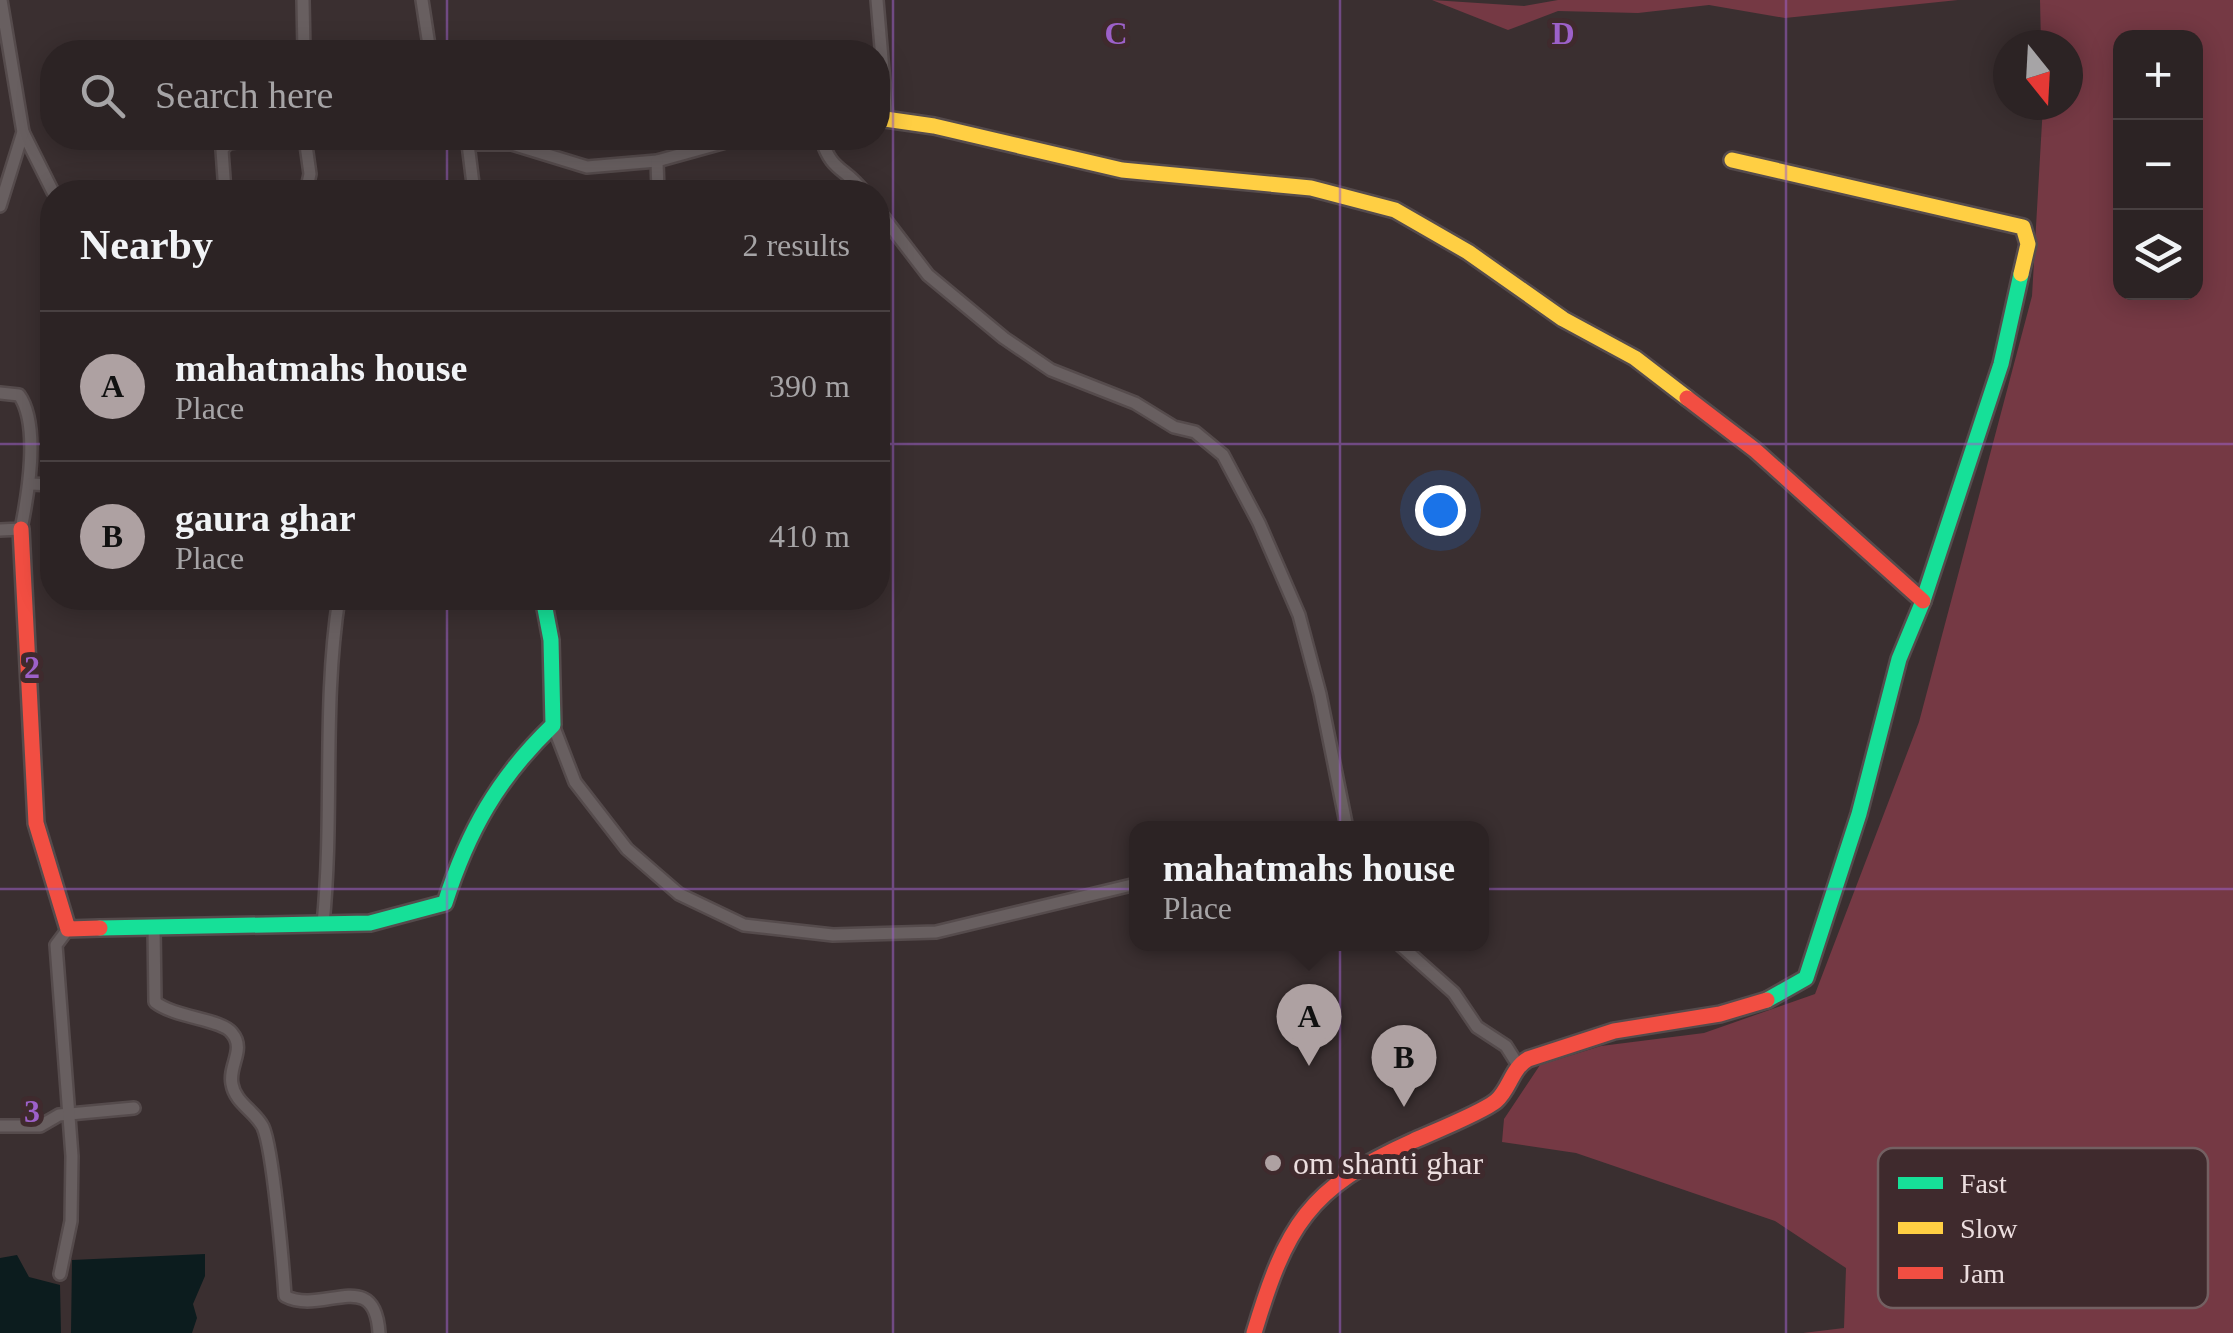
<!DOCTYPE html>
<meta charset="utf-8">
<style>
:root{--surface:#2c2324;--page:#382f31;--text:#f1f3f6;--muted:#a6a4a6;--line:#484041;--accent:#aea1a2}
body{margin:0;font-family:"Times New Roman",serif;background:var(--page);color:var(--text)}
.controls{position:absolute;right:30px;top:30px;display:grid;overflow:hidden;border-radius:20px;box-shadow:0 5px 25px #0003}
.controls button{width:90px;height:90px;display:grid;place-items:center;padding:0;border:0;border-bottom:2px solid var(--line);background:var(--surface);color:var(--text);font:50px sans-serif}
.compass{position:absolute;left:1993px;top:30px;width:90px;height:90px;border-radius:50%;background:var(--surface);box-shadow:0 5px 25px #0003;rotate:162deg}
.you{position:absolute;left:1440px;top:510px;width:35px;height:35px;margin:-25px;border:8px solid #fff;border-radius:50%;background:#1a73e8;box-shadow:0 0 0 15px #1a73e833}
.badge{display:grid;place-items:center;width:65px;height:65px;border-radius:50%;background:var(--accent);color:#111;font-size:32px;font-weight:700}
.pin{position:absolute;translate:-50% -82px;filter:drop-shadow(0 2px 5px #0008)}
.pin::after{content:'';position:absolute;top:52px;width:35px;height:30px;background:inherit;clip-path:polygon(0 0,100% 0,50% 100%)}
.popup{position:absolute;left:1129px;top:821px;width:360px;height:130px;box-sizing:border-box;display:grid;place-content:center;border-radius:20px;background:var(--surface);filter:drop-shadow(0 2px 8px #0005);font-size:32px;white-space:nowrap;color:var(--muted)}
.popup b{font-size:38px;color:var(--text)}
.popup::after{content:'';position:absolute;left:50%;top:100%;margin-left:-20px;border:20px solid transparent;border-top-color:var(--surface)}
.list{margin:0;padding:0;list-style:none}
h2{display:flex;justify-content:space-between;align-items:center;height:130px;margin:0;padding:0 40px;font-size:42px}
h2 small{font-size:32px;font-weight:400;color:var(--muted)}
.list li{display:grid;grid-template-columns:65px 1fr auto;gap:30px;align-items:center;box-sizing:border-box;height:150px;padding:0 40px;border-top:2px solid var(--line)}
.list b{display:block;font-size:38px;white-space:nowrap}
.list p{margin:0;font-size:32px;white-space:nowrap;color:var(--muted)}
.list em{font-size:32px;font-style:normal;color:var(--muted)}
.icon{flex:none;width:55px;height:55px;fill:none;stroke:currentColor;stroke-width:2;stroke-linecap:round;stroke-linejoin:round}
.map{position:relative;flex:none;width:2233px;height:1333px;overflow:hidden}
.search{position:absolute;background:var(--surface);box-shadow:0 5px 25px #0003;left:40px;top:40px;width:850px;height:110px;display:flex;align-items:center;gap:25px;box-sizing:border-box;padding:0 35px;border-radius:40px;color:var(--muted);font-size:38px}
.panel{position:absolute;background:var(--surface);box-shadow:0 5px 25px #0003;left:40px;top:180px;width:850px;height:430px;border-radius:40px}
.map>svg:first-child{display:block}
</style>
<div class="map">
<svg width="2233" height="1333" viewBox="0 0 2233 1333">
<rect width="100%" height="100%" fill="#3a2f30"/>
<g fill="#753944" fill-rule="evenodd">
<path d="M1432,0l92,6 34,-6h400l-173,18 -76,-13 -71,8 -80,-2 -50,19z"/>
<path d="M2040,0h193v1333h-430l41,-5 2,-60 -71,-47 -199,-68 -74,-11 2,-23 36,-54 61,-19 103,-13 111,-39 104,-272 113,-426 11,-191h25v-60h-27zM2120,38h76v254h-76z"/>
</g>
<g fill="#0c1c1e">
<path d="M205,1254v22l-12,28 4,14 -5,15h-121l1,-73z"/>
<path d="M17,1255l12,22 31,8 1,48h-61v-75z"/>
</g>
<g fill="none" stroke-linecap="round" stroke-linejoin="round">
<g stroke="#554b4c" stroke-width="16">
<g id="street">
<path d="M303,0l1,52"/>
<path d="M422,0l8,52"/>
<path d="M877,0l10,118"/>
<path d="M23,132l30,60"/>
<path d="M305,138l5,36 -4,18"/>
<path d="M465,138l3,6h44l75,23 70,-6 83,-23"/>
<path d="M821,138c11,35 23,28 43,54"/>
<path d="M468,144l6,48"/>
<path d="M657,161l1,31"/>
<path d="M225,192l-3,-42 6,-7 44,-5"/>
<path d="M0,206l23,-74 -22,-132"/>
<path d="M878,210l50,65 76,63 47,32 84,33 39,24 21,5 28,23 36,68 40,92 21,79 27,134"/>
<path d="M0,393l19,2c21,29 9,100 2,134l-21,1"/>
<path d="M31,484l21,1"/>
<path d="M553,725l22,57 52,67 52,45 65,31 89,10 103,-3 200,-48"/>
<path d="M323,924c11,-109 -1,-218 16,-326"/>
<path d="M154,927l1,75c20,16 67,17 77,31 14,16 -4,33 0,51 3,19 23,27 31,43 10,22 20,139 22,169 37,20 90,-31 94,37"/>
<path d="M1399,944l55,49 23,34 29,19 12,19"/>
<path d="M0,1126h40l19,-11 75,-7"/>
<path d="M60,1274l11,-53 1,-65 -16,-211 12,-16"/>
</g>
</g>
<g stroke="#554b4c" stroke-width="20">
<g id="fast">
<path d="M100,928l270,-5 75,-20c23,-72 53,-125 108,-178l-2,-85 -8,-42"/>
<path d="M1767,1000l39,-22 53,-164 40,-155 24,-58 78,-237 20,-90"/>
</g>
</g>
<g stroke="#554b4c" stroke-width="20">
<g id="slow">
<path d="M878,118l56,8 188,44 189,18 84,22 73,42 95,67 72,39 52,40"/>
<path d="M1732,160l291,67 5,17 -7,30"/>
</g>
</g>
<g stroke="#554b4c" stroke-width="20">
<g id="jam">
<path d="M1687,398l68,52 168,151"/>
<path d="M21,529l15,294 32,106 32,-1"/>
<path d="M1254,1333c32,-107 54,-145 159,-192 18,-8 70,-29 83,-40 14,-12 15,-32 32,-42l86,-28 106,-17 47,-14"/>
</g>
</g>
<use href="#street" stroke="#685f60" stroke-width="11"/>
<use href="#fast" stroke="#16e098" stroke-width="15"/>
<use href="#slow" stroke="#ffcf43" stroke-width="15"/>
<use href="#jam" stroke="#f24e42" stroke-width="15"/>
</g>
<path fill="none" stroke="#9d61c9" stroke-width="2.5" stroke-opacity="0.55" d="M447,0v52M893,0v1333M1340,0v1333M1786,0v1333M447,138v54M0,444h52M878,444h1355M447,598v735M0,889h2233"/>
<circle fill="#aea1a2" stroke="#3f2a2d" stroke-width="4" cx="1273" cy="1163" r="10"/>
<g text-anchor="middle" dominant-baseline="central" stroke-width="10" stroke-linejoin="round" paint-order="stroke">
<g font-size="32" fill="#ecdedf" stroke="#3f2a2d" text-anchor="start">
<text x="1293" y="1163">om shanti ghar</text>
</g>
</g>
<rect x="1878" y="1148" width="330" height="160" rx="15" fill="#3f2a2d" stroke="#736062" stroke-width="2.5"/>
<rect x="1898" y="1177" width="45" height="12" fill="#16e098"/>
<rect x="1898" y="1222" width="45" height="12" fill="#ffcf43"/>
<rect x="1898" y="1267" width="45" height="12" fill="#f24e42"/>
<g font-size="28" fill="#ecdedf">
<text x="1960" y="1193">Fast</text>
<text x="1960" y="1238">Slow</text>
<text x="1960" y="1283">Jam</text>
</g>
<g font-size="32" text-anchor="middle" font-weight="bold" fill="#9d61c9" stroke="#3f2a2d" stroke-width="10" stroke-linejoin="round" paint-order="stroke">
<text x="1116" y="44">C</text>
<text x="1563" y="44">D</text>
<text x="32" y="678">2</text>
<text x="32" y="1122">3</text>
</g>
</svg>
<div class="controls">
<button>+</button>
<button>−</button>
<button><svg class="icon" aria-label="layers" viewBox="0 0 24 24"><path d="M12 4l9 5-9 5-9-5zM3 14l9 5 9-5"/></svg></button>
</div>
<svg class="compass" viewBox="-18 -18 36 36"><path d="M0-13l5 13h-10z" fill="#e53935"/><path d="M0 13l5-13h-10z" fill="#a6a4a6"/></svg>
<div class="you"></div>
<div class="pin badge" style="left:1309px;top:1066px">A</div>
<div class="popup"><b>mahatmahs house</b>Place</div>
<div class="pin badge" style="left:1404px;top:1107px">B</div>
<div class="search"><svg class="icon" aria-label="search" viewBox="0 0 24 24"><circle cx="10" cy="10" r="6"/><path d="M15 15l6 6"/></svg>Search here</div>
<section class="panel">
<h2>Nearby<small>2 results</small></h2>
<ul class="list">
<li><span class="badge">A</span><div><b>mahatmahs house</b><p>Place</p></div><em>390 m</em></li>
<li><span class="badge">B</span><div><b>gaura ghar</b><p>Place</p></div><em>410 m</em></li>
</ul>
</section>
</div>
